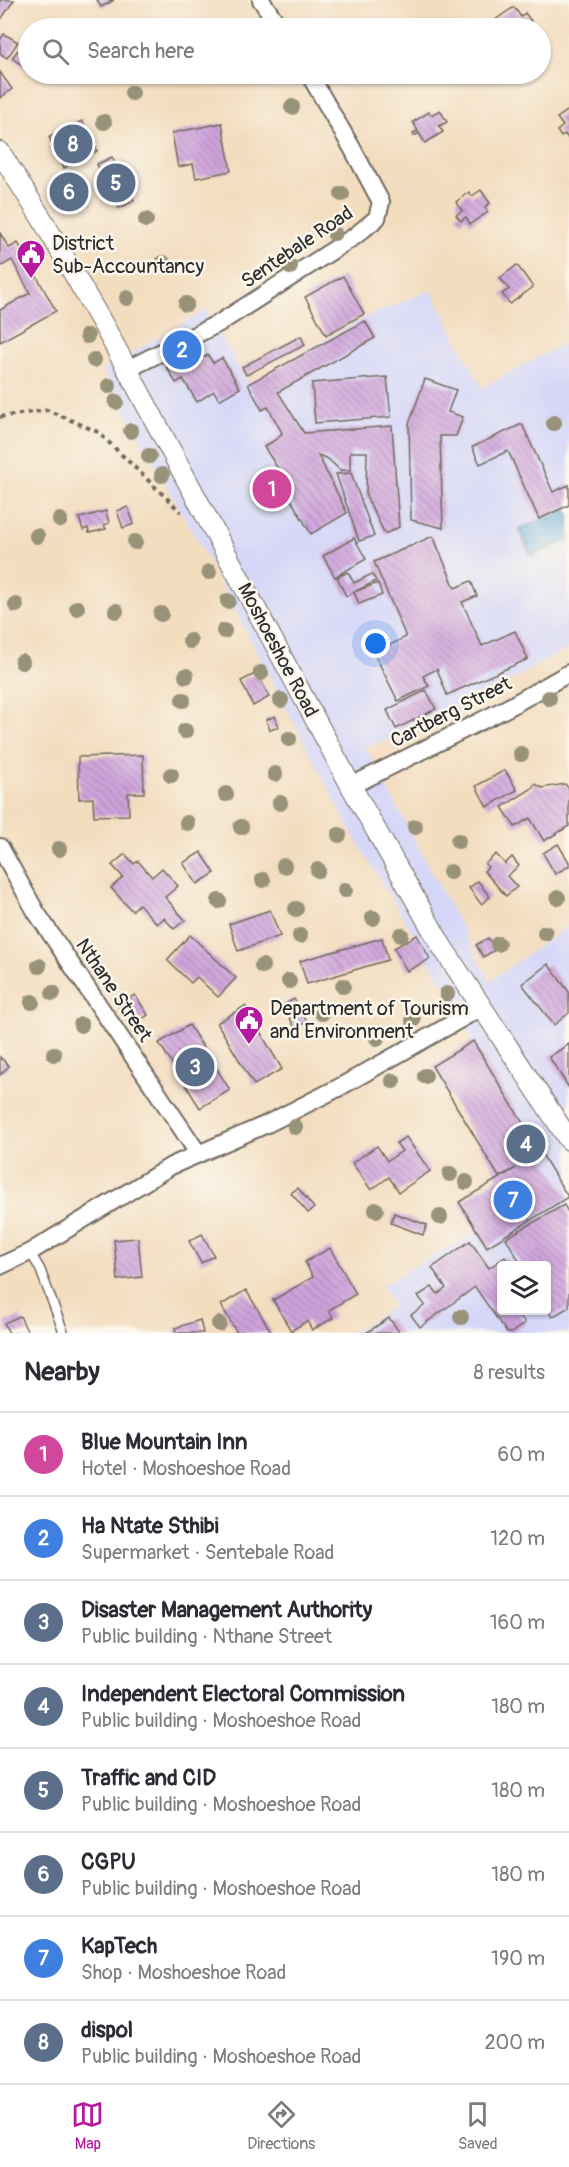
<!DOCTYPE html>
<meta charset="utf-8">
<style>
:root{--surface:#fff;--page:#f2f2f3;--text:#2b2b33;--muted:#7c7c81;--line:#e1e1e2;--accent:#b5179e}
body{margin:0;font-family:Pangolin,sans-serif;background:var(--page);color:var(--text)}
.controls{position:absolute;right:18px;bottom:18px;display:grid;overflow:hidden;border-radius:6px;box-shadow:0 2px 4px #0004}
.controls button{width:54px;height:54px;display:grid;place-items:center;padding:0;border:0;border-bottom:2px solid var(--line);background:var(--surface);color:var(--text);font:30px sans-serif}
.you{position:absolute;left:376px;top:644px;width:21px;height:21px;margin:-15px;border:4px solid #fff;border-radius:50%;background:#1a73e8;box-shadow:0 0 0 9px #1a73e833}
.badge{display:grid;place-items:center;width:39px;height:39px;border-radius:50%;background:var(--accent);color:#fff;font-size:20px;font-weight:700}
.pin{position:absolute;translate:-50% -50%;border:3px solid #fff;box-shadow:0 2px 6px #0006}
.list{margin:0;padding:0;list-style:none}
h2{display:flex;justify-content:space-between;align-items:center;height:78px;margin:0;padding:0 24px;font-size:26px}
h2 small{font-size:20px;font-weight:400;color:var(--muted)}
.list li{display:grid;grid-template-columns:39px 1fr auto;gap:18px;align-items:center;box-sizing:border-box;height:84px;padding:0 24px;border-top:2px solid var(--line)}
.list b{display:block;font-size:22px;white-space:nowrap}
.list p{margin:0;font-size:20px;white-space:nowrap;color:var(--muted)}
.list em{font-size:20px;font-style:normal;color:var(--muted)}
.icon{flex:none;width:33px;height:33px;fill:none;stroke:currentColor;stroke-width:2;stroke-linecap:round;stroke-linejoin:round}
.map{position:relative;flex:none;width:569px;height:1333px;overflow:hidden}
.search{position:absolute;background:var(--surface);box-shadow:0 2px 4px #0004;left:18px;right:18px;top:18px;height:66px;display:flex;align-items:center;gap:15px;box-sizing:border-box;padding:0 21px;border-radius:33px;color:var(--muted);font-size:22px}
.sheet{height:750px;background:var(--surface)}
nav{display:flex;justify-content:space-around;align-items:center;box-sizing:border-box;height:84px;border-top:2px solid var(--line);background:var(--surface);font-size:16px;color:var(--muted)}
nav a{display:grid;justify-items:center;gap:3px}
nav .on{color:var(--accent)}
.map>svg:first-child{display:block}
</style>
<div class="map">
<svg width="569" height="1333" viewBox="0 0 569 1333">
<defs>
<pattern id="water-rules" width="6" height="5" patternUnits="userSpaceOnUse" patternTransform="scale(1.5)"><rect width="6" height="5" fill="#6fb2e4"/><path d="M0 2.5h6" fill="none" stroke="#5b91b9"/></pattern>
<pattern id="building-back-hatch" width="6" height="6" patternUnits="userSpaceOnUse" patternTransform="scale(1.5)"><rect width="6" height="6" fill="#d0a4dd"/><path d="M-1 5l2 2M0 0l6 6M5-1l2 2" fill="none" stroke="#a986b3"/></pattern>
</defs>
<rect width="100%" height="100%" fill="#fbf7ec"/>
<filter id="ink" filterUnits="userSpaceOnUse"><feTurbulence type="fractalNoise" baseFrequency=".0167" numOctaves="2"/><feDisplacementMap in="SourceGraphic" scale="12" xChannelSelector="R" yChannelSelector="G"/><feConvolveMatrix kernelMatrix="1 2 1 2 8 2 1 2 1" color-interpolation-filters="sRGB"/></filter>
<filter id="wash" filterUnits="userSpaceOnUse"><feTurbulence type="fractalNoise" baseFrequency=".008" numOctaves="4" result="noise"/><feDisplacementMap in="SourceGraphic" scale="24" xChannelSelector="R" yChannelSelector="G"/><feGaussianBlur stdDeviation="1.35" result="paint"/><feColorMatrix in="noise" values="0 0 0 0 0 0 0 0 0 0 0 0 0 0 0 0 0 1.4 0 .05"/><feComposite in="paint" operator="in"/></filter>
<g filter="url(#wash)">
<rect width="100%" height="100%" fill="#f3ddbf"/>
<path fill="#d6d7f8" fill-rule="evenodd" d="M431,290l51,98 87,-47v307l-112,61 -70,31 -22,7 125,234 79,-56v408h-217l42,-27 -12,-21 94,-54 -17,-29 40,-25 -67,-111 41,-25 -27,-53 -93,-153 -150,-285 -101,-180 104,-60 42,74 116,-66zM502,1266h44v44h-44z"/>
<path fill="url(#water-rules)" stroke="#4d6e88" stroke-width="1.5" d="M567,510l2,5v25l-38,16 -12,-27z"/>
<g id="blocks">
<g fill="url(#building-back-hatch)">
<path d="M0,0h14l-14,21z"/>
<path d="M97,0h17l-13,7z"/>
<path d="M514,7l7,10 4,-4 6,8 -7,4 2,3h-26l-5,-8z"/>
<path d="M4,34l14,8 -11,16 -7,-5v-13z"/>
<path d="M18,50l10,6 -1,13 -15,-11z"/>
<path d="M0,72l12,17 -12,9z"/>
<path d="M440,110l7,12 -8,4 4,6 -18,11 -6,-10 -5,3 -1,-3 5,-2 -5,-9 16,-10 2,3z"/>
<path d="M569,110v30l-4,-6 -4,3 -4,-6 6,-5 -6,-8z"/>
<path d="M82,121l15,30 -33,17 -15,-31z"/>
<path d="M222,123l9,48 -35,7 -3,-14 -15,3 -6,-34z"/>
<path d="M112,157l22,44 -15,7 -22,-44z"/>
<path d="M73,177l11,19 -19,10 -10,-18z"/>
<path d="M481,190l9,13 -5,4 3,5 -18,12 -4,-7 -5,4 -5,-6 6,-4 -6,-9 13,-10 3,4z"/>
<path d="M0,233l9,15 9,-5 38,68 -56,31v-32l30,-17 -18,-33 -12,7z"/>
<path d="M517,265l16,22 -23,17 -8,-10 7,-5 -9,-11z"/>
<path d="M343,276l21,38 -38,21 -21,-38z"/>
<path d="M365,321l10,17 -97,54 26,41 88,-7 7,101 -14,7 -19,-38 1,-44h-17v18h-10l-12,-11 -10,-4 29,58 -36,21 -27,-46 6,-1 -26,-40 14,-9 4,-5 -14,-26 -6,3 -14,-26z"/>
<path d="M301,336l4,9 -59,30 -4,-8z"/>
<path d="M187,344l10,17 11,-6 5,8 9,-5 18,30 -21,12 -5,-9 -17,11 -14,-23 -7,4 -14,-24z"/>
<path d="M387,377l4,40 -76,6 -3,-40z"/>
<path d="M425,379l31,11 -8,22 15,5 -7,19h-16l3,92 -32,-8 -2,-96z"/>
<path d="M522,424l31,68 16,-7v20l-30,14 -31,-68 -28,13 -8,-17z"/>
<path d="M351,473l23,63 -15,5 -23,-67z"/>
<path d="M128,507l6,17 -11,4 -6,-17z"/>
<path d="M106,511l3,12 -5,2 2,4 -17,4 -1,-5 -5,2 -4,-12z"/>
<path d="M433,536l22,52 16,-7 6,15 -15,6 20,44 33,-15 13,28 -81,36 -10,-26 -14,7 6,10 -31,15 -24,-48 32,-16 -32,-75z"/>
<path d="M354,538l12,21 -31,18 -12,-21z"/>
<path d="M348,572l6,11 18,-9 4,7 -30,15 -9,-19z"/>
<path d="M378,583l4,12 -23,9 -5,-12z"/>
<path d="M257,673l12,24 -16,9 -12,-25z"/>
<path d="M426,690l10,19 -40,20 -9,-19z"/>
<path d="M275,716l4,11 -9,3 -4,-10z"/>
<path d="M143,755l1,38h-16l1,22 -35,1 -1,-18 -14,1 -1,-42z"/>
<path d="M505,770l12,20 -30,17 -11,-21z"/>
<path d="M535,784l7,4 23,-4 4,5v37l-25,15 -14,-23 -15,9 -13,-20 29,-18z"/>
<path d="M558,844l11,18v4l-14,8 -12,-21z"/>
<path d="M201,852l14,21 -18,11 -14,-21z"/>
<path d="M125,854l9,10 4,-3 14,16 10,-9 16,18 -13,11 20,23 -11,9 -10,-11 -7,6 -18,-20 -7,7 -21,-23 12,-11 -11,-12z"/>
<path d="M496,854l9,10 7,-7 7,9 -12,10 10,11 -11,9 -22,-25 4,-4 -3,-3z"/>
<path d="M478,881l12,16 -9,7 -12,-16z"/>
<path d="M270,910l10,26 -42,15 -9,-27z"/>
<path d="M190,935l46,43 -18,19 -21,-20 -6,6 -24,-23z"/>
<path d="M417,935l13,24 -23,12 -13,-23z"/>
<path d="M382,938l6,22 -81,24 -7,-23z"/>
<path d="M488,938l7,12 -12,7 -7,-12z"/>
<path d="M548,964l21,28v21l-15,12 -32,-41z"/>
<path d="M135,995l13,20 -16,11 -14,-21z"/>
<path d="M294,999l13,23 -12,6 -12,-23z"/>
<path d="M245,1006l37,63 -28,16 -37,-62z"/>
<path d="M189,1025l41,65 -30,18 -41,-65z"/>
<path d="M473,1041l95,156 -81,50 -28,-45 57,-34 -17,9 -67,-111z"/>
<path d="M569,1044v44l-20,-31z"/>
<path d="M0,1057l9,9 -9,9z"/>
<path d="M406,1137l24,34 -31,21 -10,-15 -18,13 -19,-27 25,-17 10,15 15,-10 -6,-8z"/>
<path d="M298,1188l16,20 -6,5 -17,-20z"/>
<path d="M564,1205l5,9v93l-17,10 -6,-9v-42h-24l-16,-28z"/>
<path d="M394,1213l33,12 -4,10 -32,-12z"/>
<path d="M202,1234l12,22 -13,7 -12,-22z"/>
<path d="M138,1238l4,39 -24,3 -4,-40z"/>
<path d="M470,1241l19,27 16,-11 6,9h-9v44h26l-8,6 5,7 -14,10h-4l-32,-46 -55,40 -9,-12 14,-10 -7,-9 14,-9 6,7 8,-6 -14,-20z"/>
<path d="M330,1248l26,46 -27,16 4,8 -21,12 -5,-9 -16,10 -18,-31 40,-23 -8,-15z"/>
<path d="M246,1290l26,43h-35l-16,-28z"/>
<path d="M20,1316l8,17h-19l-5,-10z"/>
<path d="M389,1318l11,15h-34z"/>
<path d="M200,1320l3,13h-27l-1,-5z"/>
</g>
</g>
</g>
<g filter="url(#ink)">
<use href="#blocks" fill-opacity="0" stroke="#71695f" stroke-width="1.5"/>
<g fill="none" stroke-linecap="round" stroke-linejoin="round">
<g stroke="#71695f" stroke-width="11">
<path id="service" d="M30,1252l10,17 24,64"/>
</g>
<g stroke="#71695f" stroke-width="20">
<g id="minor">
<path d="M261,0l19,28"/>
<path d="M126,370l95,-48 134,-86 22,-18 4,-16 -29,-54 -43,-74"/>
<path d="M351,786l158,-79 60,-34"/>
<path d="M0,847l36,65 162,241"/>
<path d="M0,1266l30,-14 141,-86 96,-42 71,-36 144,-81"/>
</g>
</g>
<g stroke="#71695f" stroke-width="22">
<path id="tertiary" d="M0,152l42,67 62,107 247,460 90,159 128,195"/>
</g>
<path stroke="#71695f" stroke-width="4" stroke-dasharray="4.5 4.5" stroke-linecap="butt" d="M0,417l47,-7 51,22 83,80"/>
<use href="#service" stroke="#fff" stroke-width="8"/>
<use href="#minor" stroke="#fff" stroke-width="16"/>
<use href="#tertiary" stroke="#fff" stroke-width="20"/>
</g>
<g fill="#989278">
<circle cx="132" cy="93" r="8"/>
<circle cx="292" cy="107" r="8"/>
<circle cx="104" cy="122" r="8"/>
<circle cx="125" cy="181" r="8"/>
<circle cx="342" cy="194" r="8"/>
<circle cx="146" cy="220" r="8"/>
<circle cx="334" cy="233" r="8"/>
<circle cx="163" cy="263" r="8"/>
<circle cx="290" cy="267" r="8"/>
<circle cx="127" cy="298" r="8"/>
<circle cx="186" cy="304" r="8"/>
<circle cx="87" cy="336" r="8"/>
<circle cx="94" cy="360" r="8"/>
<circle cx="109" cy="386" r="8"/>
<circle cx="116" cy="402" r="8"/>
<circle cx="554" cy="423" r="8"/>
<circle cx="131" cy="431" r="8"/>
<circle cx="149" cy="456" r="8"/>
<circle cx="162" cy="475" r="8"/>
<circle cx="60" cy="520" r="8"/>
<circle cx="37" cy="536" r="8"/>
<circle cx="135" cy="542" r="8"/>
<circle cx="209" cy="572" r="8"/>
<circle cx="228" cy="601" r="8"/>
<circle cx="16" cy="605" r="8"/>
<circle cx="77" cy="608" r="8"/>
<circle cx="116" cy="611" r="8"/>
<circle cx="161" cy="614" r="8"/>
<circle cx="224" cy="631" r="8"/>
<circle cx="190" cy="641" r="8"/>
<circle cx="22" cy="662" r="8"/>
<circle cx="261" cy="673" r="8"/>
<circle cx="186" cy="676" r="8"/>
<circle cx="549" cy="698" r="8"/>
<circle cx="183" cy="700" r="8"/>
<circle cx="281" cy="700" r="8"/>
<circle cx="185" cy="731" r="8"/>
<circle cx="289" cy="739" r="8"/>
<circle cx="521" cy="754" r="8"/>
<circle cx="275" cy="774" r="8"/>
<circle cx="171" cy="775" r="8"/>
<circle cx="226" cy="794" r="8"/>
<circle cx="280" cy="803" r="8"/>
<circle cx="187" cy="823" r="8"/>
<circle cx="241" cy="827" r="8"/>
<circle cx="415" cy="827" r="8"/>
<circle cx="339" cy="835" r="8"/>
<circle cx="458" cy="841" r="8"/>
<circle cx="59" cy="849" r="8"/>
<circle cx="284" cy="866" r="8"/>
<circle cx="318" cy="870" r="8"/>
<circle cx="450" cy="872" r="8"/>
<circle cx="263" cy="880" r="8"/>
<circle cx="345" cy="890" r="8"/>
<circle cx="558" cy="898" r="8"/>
<circle cx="219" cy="901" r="8"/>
<circle cx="296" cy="909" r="8"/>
<circle cx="373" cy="918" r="8"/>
<circle cx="545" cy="933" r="8"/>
<circle cx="401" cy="935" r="8"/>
<circle cx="300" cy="936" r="8"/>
<circle cx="498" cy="944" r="8"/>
<circle cx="39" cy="966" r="8"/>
<circle cx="262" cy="966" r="8"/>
<circle cx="289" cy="981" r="8"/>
<circle cx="343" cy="986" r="8"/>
<circle cx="53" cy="993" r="8"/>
<circle cx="447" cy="994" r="8"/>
<circle cx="32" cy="1002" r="8"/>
<circle cx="322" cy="1013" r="8"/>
<circle cx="413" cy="1020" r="8"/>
<circle cx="81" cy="1025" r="8"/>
<circle cx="377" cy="1038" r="8"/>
<circle cx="54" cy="1054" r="8"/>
<circle cx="425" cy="1076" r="8"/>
<circle cx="393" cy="1081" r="8"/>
<circle cx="295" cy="1127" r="8"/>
<circle cx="450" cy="1174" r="8"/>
<circle cx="466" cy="1182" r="8"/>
<circle cx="376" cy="1210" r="8"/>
<circle cx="440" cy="1217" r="8"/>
<circle cx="461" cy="1317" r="8"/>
<circle cx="219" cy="1324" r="8"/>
</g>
</g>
<defs>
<g id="civic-pin" transform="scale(1.5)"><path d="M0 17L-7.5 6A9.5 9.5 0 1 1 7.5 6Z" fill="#b5179e" stroke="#fbf7ec"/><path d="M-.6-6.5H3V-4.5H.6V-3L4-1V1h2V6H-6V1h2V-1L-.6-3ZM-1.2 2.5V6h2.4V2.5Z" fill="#fff"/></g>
</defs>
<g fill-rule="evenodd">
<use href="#civic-pin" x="31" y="254"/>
<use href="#civic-pin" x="249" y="1020"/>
</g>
<g text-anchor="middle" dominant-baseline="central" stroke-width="5" stroke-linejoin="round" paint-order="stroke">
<g font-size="20" fill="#2b2b2b" stroke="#fbf7ec" text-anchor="start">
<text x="52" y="243">District<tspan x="52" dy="23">Sub-Accountancy</tspan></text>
<text x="270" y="1008">Department of Tourism<tspan x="270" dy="23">and Environment</tspan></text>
</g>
<g font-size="20" fill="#2b2b2b" stroke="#fbf7ec">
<text transform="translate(297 247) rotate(-34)">Sentebale Road</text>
<text transform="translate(278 650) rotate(62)">Moshoeshoe Road</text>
<text transform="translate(451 712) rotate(-27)">Cartberg Street</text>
<text transform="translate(114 990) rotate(56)">Nthane Street</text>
</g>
</g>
</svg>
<div class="controls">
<button><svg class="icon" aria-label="layers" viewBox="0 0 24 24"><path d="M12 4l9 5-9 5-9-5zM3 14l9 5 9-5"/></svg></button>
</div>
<div class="you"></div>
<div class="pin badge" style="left:272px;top:489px;background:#d1479c">1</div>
<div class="pin badge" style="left:182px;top:350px;background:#3f7fe0">2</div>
<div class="pin badge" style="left:195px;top:1067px;background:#5c6f8a">3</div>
<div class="pin badge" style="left:526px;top:1144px;background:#5c6f8a">4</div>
<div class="pin badge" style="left:116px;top:183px;background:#5c6f8a">5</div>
<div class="pin badge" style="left:69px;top:192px;background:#5c6f8a">6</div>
<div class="pin badge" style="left:513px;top:1200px;background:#3f7fe0">7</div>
<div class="pin badge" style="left:73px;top:144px;background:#5c6f8a">8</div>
<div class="search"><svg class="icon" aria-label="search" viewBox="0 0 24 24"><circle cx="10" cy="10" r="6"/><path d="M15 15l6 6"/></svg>Search here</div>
</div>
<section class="sheet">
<h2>Nearby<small>8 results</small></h2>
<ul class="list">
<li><span class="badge" style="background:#d1479c">1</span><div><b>Blue Mountain Inn</b><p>Hotel · Moshoeshoe Road</p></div><em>60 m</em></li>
<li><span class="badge" style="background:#3f7fe0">2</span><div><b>Ha Ntate Sthibi</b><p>Supermarket · Sentebale Road</p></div><em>120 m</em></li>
<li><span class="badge" style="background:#5c6f8a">3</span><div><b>Disaster Management Authority</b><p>Public building · Nthane Street</p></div><em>160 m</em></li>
<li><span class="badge" style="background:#5c6f8a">4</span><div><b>Independent Electoral Commission</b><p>Public building · Moshoeshoe Road</p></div><em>180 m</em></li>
<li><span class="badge" style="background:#5c6f8a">5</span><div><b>Traffic and CID</b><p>Public building · Moshoeshoe Road</p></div><em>180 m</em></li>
<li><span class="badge" style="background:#5c6f8a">6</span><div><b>CGPU</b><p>Public building · Moshoeshoe Road</p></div><em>180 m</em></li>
<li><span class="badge" style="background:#3f7fe0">7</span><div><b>KapTech</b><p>Shop · Moshoeshoe Road</p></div><em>190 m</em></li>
<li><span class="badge" style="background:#5c6f8a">8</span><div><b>dispol</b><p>Public building · Moshoeshoe Road</p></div><em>200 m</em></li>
</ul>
</section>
<nav>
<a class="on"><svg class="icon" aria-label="map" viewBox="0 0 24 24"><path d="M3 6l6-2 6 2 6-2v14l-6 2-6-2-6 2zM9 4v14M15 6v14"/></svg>Map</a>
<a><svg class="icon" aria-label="directions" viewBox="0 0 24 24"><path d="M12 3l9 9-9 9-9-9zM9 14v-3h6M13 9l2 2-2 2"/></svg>Directions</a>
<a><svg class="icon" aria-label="saved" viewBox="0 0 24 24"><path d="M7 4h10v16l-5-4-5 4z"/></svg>Saved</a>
</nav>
